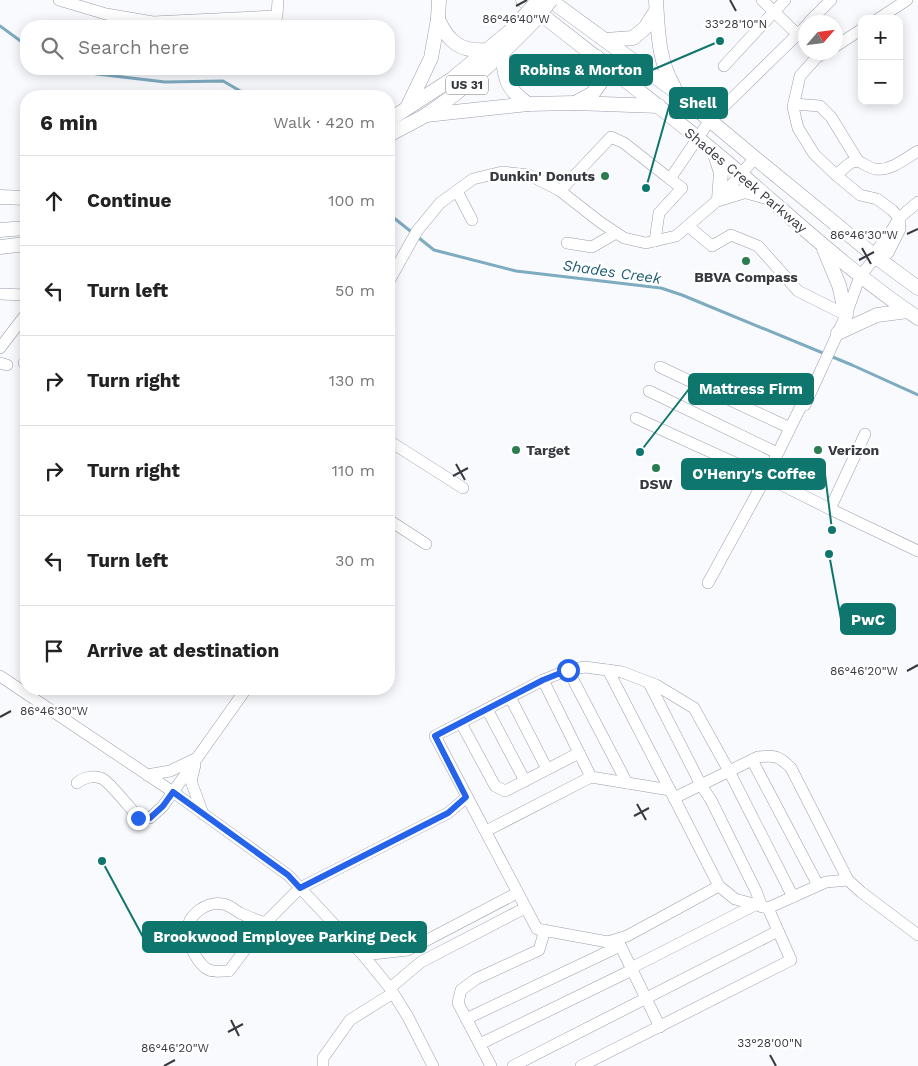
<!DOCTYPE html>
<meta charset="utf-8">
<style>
:root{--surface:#fff;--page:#f6f6f6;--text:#222;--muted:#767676;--line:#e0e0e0}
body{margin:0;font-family:"Work Sans",sans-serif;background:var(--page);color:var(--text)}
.controls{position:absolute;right:15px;top:15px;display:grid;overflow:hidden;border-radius:10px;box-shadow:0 2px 12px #0003}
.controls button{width:45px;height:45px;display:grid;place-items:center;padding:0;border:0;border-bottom:1px solid var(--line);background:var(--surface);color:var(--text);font:25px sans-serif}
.compass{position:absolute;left:798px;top:15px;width:45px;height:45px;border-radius:50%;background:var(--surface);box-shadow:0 2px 12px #0003;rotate:62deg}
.stop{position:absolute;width:15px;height:15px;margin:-11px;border:4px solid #2563eb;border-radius:50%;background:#fff}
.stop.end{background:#2563eb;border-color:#fff;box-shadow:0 1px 5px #0008}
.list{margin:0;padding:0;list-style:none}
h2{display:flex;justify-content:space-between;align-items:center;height:65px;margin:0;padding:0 20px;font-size:21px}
h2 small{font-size:16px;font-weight:400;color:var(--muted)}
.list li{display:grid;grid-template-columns:32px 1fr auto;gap:15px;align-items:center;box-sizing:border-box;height:90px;padding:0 20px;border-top:1px solid var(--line)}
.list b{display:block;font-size:19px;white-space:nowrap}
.list em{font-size:16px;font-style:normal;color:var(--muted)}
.icon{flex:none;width:28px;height:28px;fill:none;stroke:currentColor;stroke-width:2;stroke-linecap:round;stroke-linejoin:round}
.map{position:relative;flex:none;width:918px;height:1066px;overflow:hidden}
.search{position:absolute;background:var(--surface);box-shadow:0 2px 12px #0003;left:20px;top:20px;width:375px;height:55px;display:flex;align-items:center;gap:12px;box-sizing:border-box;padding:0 18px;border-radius:20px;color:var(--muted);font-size:19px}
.panel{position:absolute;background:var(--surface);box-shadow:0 2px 12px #0003;left:20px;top:90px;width:375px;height:605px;border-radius:20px}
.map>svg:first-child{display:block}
</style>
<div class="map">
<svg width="918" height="1066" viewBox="0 0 918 1066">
<rect width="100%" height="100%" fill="#f9fafd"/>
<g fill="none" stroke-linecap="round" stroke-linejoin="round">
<g stroke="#7dabc0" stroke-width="3">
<path d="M0,26l26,19"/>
<path d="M73,69l24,5 68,8 58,-1 26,15"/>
<path d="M389,214l45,36 82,21 145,17 21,7 170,70 66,30"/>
</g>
<g stroke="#9a9eae" stroke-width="12">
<g id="minor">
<path d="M59,0l47,14 47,8 124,-6 1,-16"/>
<path d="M762,0l35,34"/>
<path d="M878,19l29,-19"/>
<path d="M809,22l22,-22"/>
<path d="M836,46l26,-17"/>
<path d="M825,52l-9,6 -16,18 -7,31 5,21 16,26 22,21 24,20 17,4 15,11 7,8 1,11 -12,24 -12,4"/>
<path d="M724,66l61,-66"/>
<path d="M794,104l26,2 11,11 27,44"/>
<path d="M836,175l14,-12 8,-2c5,2 13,8 18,8 15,2 30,-11 42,-18"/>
<path d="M457,191l15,29"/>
<path d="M560,191l51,-54 13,6 46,36 40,-59 96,-94"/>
<path d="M688,226l24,20 19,-11 27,11 40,45 48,24"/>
<path d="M655,241l4,-28 23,-25 -12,-9"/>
<path d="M567,243l25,4 24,-14"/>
<path d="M389,281l28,-50 23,-28 33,-24 29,-7 27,3 30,15 41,32 24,16 22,5 30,-7 43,-37 36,-41"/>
<path d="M0,294l26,1"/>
<path d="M0,348l26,-34"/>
<path d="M0,363l7,2"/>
<path d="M24,363l2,-1"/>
<path d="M660,367l130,61"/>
<path d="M649,391l128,62"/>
<path d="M802,404l-36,73 64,32 35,-75"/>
<path d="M805,405l41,-90 14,-39 16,-19 3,-10 10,-12 10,-17 19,-16"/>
<path d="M636,418l130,59 -58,106"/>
<path d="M389,441l74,47"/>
<path d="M830,509l88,42"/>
<path d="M389,520l37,24"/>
<path d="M568,670l59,113"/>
<path d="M608,670l62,120"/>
<path d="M0,676l173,116 115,83 75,80 27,33 18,29 25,49"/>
<path d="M543,680l48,97"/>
<path d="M649,683l52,102 10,15 45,91 6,16"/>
<path d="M510,697l37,72"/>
<path d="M487,709l38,72"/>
<path d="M461,723l34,63 10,5 74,-38"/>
<path d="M752,760l66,125"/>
<path d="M195,765l-4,16 12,33"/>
<path d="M147,775l23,-4 25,-12"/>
<path d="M77,783c6,-5 17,-9 26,-4 9,6 27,29 35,38l12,1 13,-12 83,-117"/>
<path d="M674,798l84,-41c17,-2 21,-1 33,11l57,112 13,12 57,43"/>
<path d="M486,831l105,-54 79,13 49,96 16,13 33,9 58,-26 22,-2"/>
<path d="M719,886l-92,50 -19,6 -71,-13 -102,-193 108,-56 25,-10 17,-3 37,5 34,13 38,23 35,63 64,126"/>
<path d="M265,923c-8,-3 -17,-6 -25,-10 -5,-3 -11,-8 -17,-9 -16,-3 -35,10 -36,27 0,12 11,34 22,39 6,2 14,1 20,1l36,-48 35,-35 148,-75 19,-16"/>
<path d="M618,941l42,86"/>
<path d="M363,955l45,-5 109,-57"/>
<path d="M631,968l124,-63"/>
<path d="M390,988l31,-26 104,-54"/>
<path d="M466,1019l154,-73"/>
<path d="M480,1044l152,-74"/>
<path d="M323,1066v-8l27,-38 43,-27"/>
<path d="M491,1066l-33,-63 3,-13 15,-11 63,-29 6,-20"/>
<path d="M513,1066l265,-135"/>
<path d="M581,1066l210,-106 -23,-52"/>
</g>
</g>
<g stroke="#9a9eae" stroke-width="15">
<g id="major">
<path d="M523,0c73,58 148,114 219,175 57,49 113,101 176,143"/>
<path d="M550,0l126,92 79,66 121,99 42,31"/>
<path d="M656,0c2,31 2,60 18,87"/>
<path d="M438,19c10,23 23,33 48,31"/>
<path d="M605,40l28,-2 12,-10 11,-17"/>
<path d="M502,54c3,25 4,35 26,50"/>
<path d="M575,103l18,-10 8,-11 -4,-25"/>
<path d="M408,106l23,-48 7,-39 1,-19"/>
<path d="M426,115l102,-11 47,-1 84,3"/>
<path d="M389,120l63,-41 57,-47 18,-19"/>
<path d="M389,135c12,-7 25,-13 37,-20 41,-27 75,-60 109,-95"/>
<path d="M715,154l6,19 -2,26 26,-8 18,5"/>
<path d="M0,197l26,1"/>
<path d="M0,230l26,-2"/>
<path d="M0,247l26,-3"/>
<path d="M824,249l15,36 7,30"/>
<path d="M838,333l39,-18 31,-4"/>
</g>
</g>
<use href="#minor" stroke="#fff" stroke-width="11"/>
<use href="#major" stroke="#fff" stroke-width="14"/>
<g stroke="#9a9eae" stroke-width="15" stroke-linecap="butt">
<g id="major-bridge">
<path d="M527,13l11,-13"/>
<path d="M535,20l16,-20"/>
</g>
</g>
<use href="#major-bridge" stroke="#fff" stroke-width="14"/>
</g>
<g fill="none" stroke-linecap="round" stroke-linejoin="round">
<path stroke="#2563eb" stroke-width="6" d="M138,818h12l13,-12 10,-14 115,83 12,13 148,-75 18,-16 -31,-61 108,-56 25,-10"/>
</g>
<path fill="none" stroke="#383a41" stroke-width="2" d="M730,0l6,11M516,6l11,-6M907,234l11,-5M862,248l9,16M859,260l15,-8M456,464l9,16M453,476l15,-8M907,671l11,-6M0,717l11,-6M637,804l9,16M634,816l15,-8M231,1020l8,16M228,1032l15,-8M770,1055l6,11M164,1066l11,-6"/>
<g fill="#297d4f" stroke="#fff" stroke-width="2">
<circle cx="605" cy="176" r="5"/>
<circle cx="746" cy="261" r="5"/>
<circle cx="516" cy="450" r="5"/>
<circle cx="818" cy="450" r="5"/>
<circle cx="656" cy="468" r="5"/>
</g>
<g text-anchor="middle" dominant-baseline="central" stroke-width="5" stroke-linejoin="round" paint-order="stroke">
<rect fill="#fff" stroke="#74757a" stroke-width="1" x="446" y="75.5" width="42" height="19" rx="4"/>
<g font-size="12" font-weight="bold" fill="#383a41">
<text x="467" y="85">US 31</text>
</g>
<g font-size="14" font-weight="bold" fill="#383a41" stroke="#fff">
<text x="595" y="176" text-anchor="end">Dunkin' Donuts</text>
<text x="746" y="277">BBVA Compass</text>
<text x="526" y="450" text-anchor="start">Target</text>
<text x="828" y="450" text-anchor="start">Verizon</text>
<text x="656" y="484">DSW</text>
</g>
<g font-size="14" fill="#383a41" stroke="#fff">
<text transform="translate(746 180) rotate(40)">Shades Creek Parkway</text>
</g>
<g font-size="15" font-style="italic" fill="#1e5e76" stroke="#fff">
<text transform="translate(612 272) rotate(8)">Shades Creek</text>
</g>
</g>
<g font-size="12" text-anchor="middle" fill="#383a41" stroke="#fff" stroke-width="5" stroke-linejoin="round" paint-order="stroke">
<text x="516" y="23">86°46'40"W</text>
<text x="736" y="28">33°28'10"N</text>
<text x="864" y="239">86°46'30"W</text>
<text x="864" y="675">86°46'20"W</text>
<text x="54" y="715">86°46'30"W</text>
<text x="770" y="1047">33°28'00"N</text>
<text x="175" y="1052">86°46'20"W</text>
</g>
<path fill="none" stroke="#0f766e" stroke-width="2" d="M720 41L652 70M646 188L670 103M640 452L689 389M832 530L825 474M829 554L841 619M102 861L143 937"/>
<g fill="#0f766e" stroke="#fff" stroke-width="2">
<circle cx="720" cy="41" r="5"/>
<circle cx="646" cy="188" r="5"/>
<circle cx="640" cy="452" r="5"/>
<circle cx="832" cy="530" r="5"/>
<circle cx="829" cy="554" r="5"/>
<circle cx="102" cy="861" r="5"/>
</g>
<g fill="#0f766e" stroke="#0f766e" stroke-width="2">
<rect x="510" y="55" width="142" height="30" rx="5"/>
<rect x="670" y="88" width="57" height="30" rx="5"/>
<rect x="689" y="374" width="124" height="30" rx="5"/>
<rect x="682" y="459" width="143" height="30" rx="5"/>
<rect x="841" y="604" width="54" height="30" rx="5"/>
<rect x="143" y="922" width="283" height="30" rx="5"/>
</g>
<g font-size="15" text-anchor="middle" font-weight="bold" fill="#fff">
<text x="581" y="75">Robins &amp; Morton</text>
<text x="698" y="108">Shell</text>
<text x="751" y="394">Mattress Firm</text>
<text x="754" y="479">O'Henry's Coffee</text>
<text x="868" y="625">PwC</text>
<text x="285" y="942">Brookwood Employee Parking Deck</text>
</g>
</svg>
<div class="controls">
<button>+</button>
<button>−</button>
</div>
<svg class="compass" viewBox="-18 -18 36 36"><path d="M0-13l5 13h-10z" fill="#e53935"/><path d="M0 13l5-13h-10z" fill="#767676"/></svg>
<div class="stop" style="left:568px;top:670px"></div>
<div class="stop end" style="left:138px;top:818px"></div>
<div class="search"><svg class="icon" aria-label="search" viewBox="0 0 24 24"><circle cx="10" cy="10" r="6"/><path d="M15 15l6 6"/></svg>Search here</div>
<section class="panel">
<h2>6 min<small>Walk · 420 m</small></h2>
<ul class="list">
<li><svg class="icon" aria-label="ahead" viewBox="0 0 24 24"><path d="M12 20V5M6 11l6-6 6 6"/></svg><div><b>Continue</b></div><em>100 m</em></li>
<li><svg class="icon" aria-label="left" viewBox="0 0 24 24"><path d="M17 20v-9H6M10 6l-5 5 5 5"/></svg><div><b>Turn left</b></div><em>50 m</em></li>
<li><svg class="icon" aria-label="right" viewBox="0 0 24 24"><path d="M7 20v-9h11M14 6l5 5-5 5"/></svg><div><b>Turn right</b></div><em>130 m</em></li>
<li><svg class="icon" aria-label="right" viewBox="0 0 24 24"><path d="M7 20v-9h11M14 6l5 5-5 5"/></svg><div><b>Turn right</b></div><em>110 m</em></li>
<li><svg class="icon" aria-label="left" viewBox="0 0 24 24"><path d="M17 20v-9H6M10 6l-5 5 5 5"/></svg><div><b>Turn left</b></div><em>30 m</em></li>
<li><svg class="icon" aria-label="arrive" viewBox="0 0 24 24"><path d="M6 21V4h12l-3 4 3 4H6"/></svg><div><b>Arrive at destination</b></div></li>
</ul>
</section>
</div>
